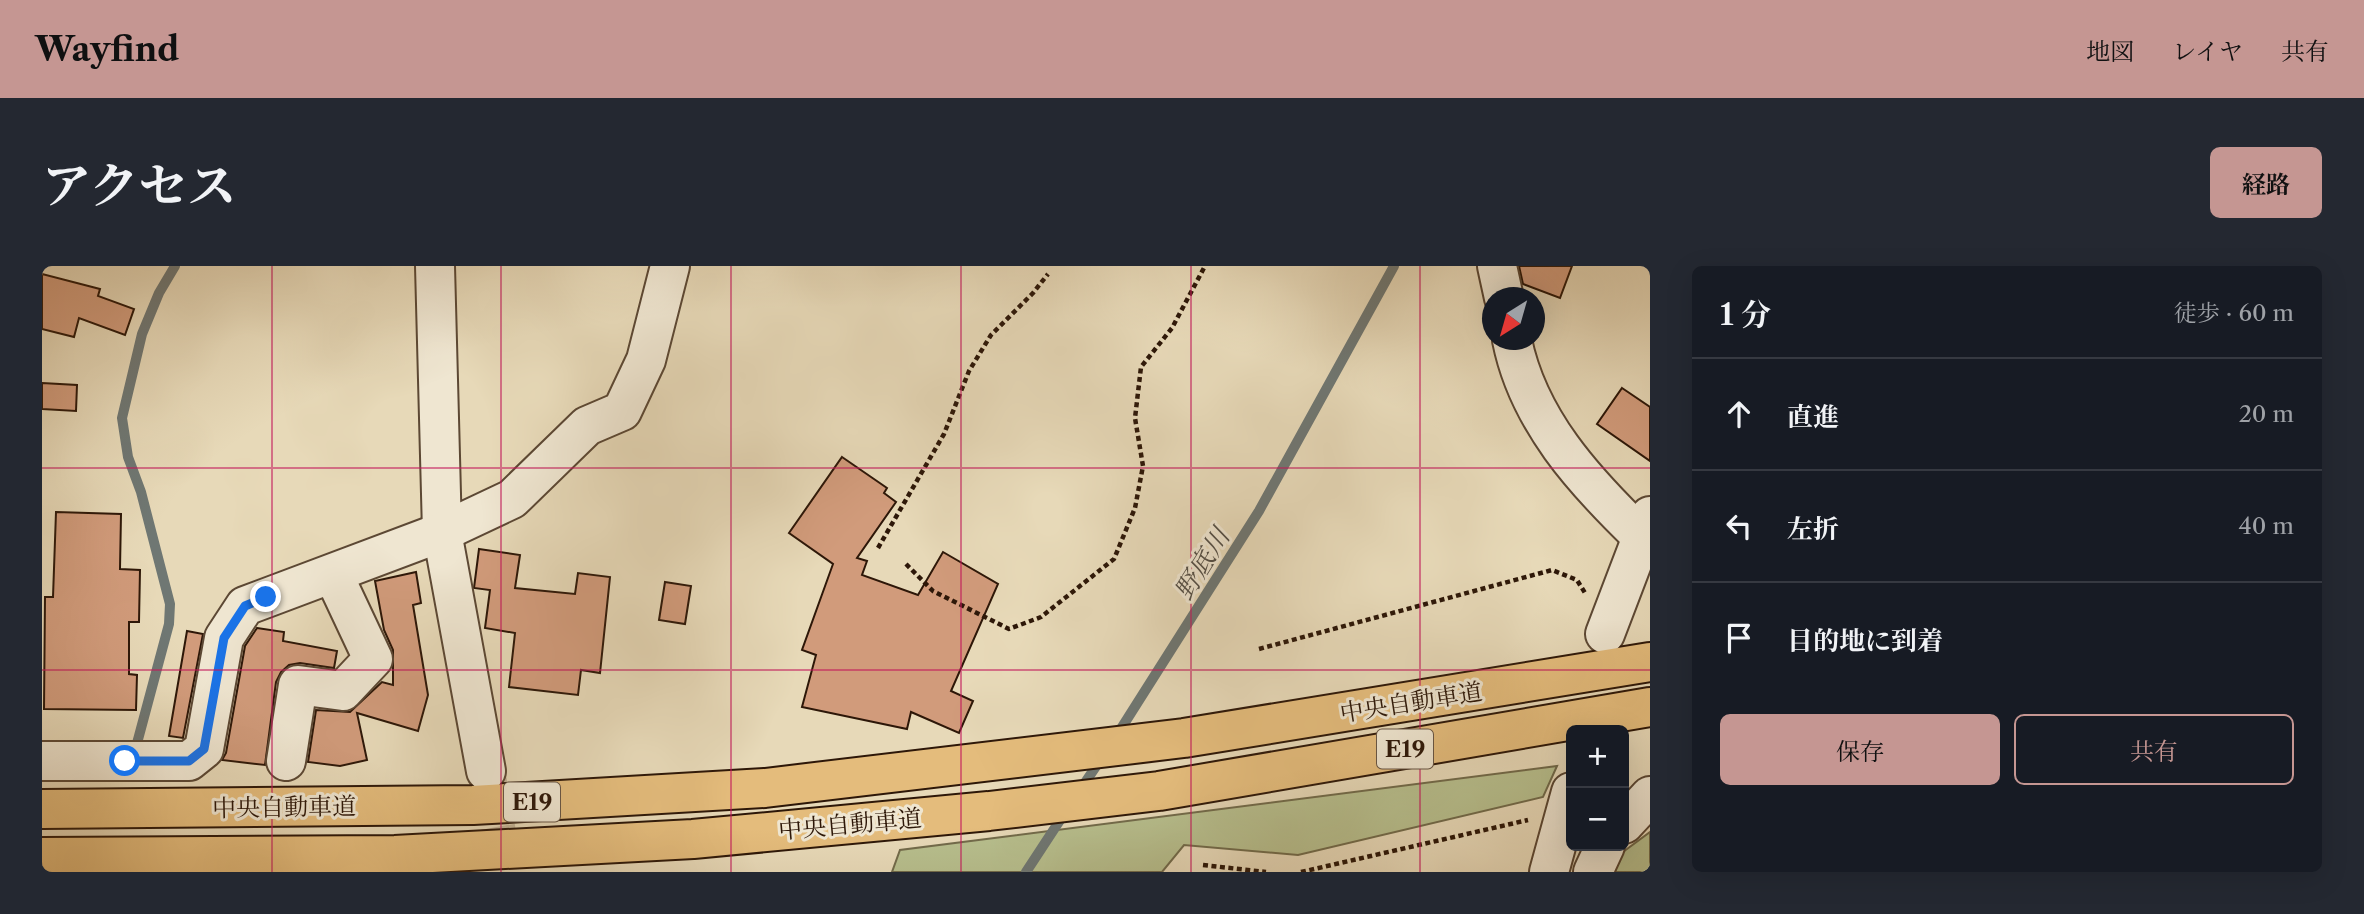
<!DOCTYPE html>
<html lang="ja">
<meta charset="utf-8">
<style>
:root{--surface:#171b24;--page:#242831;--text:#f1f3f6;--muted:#9ea1a6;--line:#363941;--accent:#c59692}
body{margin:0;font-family:"Libre Caslon Text","Noto Serif JP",serif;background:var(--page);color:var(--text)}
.controls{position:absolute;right:21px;bottom:21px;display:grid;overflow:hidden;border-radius:10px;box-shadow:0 7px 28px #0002}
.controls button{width:63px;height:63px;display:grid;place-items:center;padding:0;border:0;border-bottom:2px solid var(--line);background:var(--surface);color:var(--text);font:35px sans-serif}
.compass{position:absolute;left:1440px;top:21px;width:63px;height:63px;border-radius:50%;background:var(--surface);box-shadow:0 7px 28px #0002;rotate:217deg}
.stop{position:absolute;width:21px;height:21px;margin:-16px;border:5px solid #1a73e8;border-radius:50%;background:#fff}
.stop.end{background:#1a73e8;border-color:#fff;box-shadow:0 2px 7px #0008}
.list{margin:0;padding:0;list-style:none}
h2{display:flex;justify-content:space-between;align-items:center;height:91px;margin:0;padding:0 28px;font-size:30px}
h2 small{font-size:23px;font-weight:400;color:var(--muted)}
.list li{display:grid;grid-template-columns:46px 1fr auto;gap:21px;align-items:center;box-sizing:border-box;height:112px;padding:0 28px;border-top:2px solid var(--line)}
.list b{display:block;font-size:26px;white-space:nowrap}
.list em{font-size:23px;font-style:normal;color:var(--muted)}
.actions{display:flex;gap:14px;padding:21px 28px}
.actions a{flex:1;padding:16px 0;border:2px solid var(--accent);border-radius:10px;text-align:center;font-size:24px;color:var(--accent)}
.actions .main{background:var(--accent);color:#111}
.icon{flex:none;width:38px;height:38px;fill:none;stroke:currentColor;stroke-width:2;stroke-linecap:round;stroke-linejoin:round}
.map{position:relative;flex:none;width:1608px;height:606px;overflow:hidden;border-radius:10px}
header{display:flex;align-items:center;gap:42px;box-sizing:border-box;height:98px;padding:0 35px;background:var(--accent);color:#111}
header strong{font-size:33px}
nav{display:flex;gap:38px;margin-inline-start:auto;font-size:24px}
.intro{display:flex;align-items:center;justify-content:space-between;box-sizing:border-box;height:168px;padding:0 42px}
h1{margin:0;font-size:49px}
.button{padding:18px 32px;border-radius:10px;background:var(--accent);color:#111;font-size:24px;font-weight:700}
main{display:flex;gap:42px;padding:0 42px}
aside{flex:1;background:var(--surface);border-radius:10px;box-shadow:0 7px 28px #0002}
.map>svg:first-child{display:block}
</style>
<header>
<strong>Wayfind</strong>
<nav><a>地図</a><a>レイヤ</a><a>共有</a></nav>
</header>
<div class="intro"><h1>アクセス</h1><a class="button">経路</a></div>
<main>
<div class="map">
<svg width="1608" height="606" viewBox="0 0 1608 606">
<rect width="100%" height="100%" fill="#e7d9b8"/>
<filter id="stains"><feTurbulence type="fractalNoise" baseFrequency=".00286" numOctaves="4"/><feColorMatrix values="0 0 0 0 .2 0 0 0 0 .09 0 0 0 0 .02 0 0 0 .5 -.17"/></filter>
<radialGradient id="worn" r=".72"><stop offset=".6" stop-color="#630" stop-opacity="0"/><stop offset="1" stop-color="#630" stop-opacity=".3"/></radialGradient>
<g fill="#b7bf8e" stroke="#726b4b" stroke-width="2">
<path d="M1515,500l-14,31 -245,58 -114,-10 -22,27h-270l8,-22z"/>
<path d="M1608,566v40h-44l2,-9z"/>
</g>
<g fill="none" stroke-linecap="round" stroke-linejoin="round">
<g stroke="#6f7773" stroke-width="10">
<path d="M1075,469l142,-224 135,-245"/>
<path d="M94,481l33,-123 1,-20 -29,-112 -13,-35 -6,-39 20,-84 17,-41 16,-27"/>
<path d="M1038,524l21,-31"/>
<path d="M984,606l40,-61"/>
</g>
</g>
<g fill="#d19b7b" stroke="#2d1708" stroke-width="2">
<path d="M1477,0h53l-12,32 -37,-14z"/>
<path d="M0,8l58,15 -2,7 36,13 -9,26 -46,-17 -5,19 -32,-8z"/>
<path d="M0,117l35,2 -1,26 -34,-2z"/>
<path d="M1580,122l28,19v54l-53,-37z"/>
<path d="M800,191l45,31 -3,5 12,9 -39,56 10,3 -5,14 56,20 25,-43 55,32 -47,107 22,10 -14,32 -48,-21 -4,17 -105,-22 14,-52 -14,-5 31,-86 -44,-31z"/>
<path d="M14,246l65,2 -1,55 20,1 -1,52h-10v52l8,1 -1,35 -92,-1 1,-112h8z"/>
<path d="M437,283l41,6 -5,33 60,6 3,-21 32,4 -10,96 -19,-3 -3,25 -69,-8 6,-54 -30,-5 5,-38 -16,-2z"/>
<path d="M374,306l5,31 -8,2 15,90 -10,36 -61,-18 10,47 -27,6 -32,-4 8,-52 34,2 32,-30 11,3v-35l-9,-20 -9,-49z"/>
<path d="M623,316l26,4 -6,38 -26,-4z"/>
<path d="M215,362l27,4 -1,9 54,10 -3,17 -34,-5 -11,2 -8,7 -5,10 -11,83 -43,-5 4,-7 19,-107z"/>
<path d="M145,365l16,3 -20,104 -14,-2z"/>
</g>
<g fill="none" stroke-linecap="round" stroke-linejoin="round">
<path stroke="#c2b295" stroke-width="38" stroke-dasharray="38 19" stroke-linecap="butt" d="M444,505l18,101"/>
<g stroke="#5c4834" stroke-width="42">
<g id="minor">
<path d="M393,0l7,266 44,239"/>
<path d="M1455,0l7,32"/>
<path d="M1470,74c16,80 72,141 129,196"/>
<path d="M1563,368l45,-118"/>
<path d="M0,495h147l15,-12 20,-111 21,-32 197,-74 70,-33 75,-73 35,-15 24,-51 24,-94"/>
<path d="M244,495l12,-76 45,6 30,-32 -40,-85"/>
<path d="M1582,558l26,-28"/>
<path d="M1507,606l22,-80"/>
<path d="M1551,606l12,-26"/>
</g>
</g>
<g stroke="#2d1708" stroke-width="42">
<g id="highway">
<path d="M0,543l431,-4 292,-17 419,-50 466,-76"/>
<path d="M0,591l353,-2 298,-16 296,-28 170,-20 491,-84"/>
</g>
</g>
<g stroke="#2d1708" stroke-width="4.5" stroke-dasharray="5 3.5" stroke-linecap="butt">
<path d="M836,282l66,-114 25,-63 22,-36 42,-42 15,-19"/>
<path d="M864,298l27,27 76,38 32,-12 73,-58 21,-51 8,-42 -8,-48 6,-51 31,-39 33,-62"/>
<path d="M1217,383l293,-79 25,10 8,13"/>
<path d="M1161,599l63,7"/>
<path d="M1259,606l227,-52"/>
</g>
<use href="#minor" stroke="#efe6d1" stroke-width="38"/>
<use href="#highway" stroke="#e4bc7c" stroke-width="38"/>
</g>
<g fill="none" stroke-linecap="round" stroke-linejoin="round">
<path stroke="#1a73e8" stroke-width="9" d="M83,495h64l15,-12 20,-111 21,-32 21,-9"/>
</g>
<path fill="none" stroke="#c2185b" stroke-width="2" stroke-opacity="0.55" d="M230,0v606M459,0v606M689,0v606M919,0v606M1149,0v606M1378,0v606M0,202h1608M0,404h1608"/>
<g text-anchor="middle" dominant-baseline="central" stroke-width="6" stroke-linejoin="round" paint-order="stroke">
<g fill="#efe6d1" stroke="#675544" stroke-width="2">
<rect x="1335" y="463.5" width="56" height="39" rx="5"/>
<rect x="462" y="516.5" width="56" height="39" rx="5"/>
</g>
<g font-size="23" font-weight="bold" fill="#2d1708">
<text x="1363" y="483">E19</text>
<text x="490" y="536">E19</text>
</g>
<g font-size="24" fill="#2d1708" stroke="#efe6d1">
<text transform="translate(1369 436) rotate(-9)">中央自動車道</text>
<text transform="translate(242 541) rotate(-1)">中央自動車道</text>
<text transform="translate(808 558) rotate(-5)">中央自動車道</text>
</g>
<g font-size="26" font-style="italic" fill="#544f46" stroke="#efe6d1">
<text transform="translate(1160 298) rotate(-58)">野底川</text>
</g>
</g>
<rect width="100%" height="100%" filter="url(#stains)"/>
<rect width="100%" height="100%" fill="url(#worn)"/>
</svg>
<div class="controls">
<button>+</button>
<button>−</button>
</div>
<svg class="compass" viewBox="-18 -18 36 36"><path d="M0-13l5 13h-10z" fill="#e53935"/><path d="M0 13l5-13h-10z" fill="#9ea1a6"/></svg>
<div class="stop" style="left:83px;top:495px"></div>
<div class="stop end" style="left:224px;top:331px"></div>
</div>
<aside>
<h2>1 分<small>徒歩 · 60 m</small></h2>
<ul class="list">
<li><svg class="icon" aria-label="ahead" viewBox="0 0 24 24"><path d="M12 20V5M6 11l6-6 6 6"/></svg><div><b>直進</b></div><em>20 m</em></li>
<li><svg class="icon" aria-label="left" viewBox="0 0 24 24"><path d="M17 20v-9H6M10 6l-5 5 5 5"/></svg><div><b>左折</b></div><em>40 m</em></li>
<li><svg class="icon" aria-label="arrive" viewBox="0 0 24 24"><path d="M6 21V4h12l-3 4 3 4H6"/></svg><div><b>目的地に到着</b></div></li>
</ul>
<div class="actions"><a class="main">保存</a><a>共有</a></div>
</aside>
</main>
